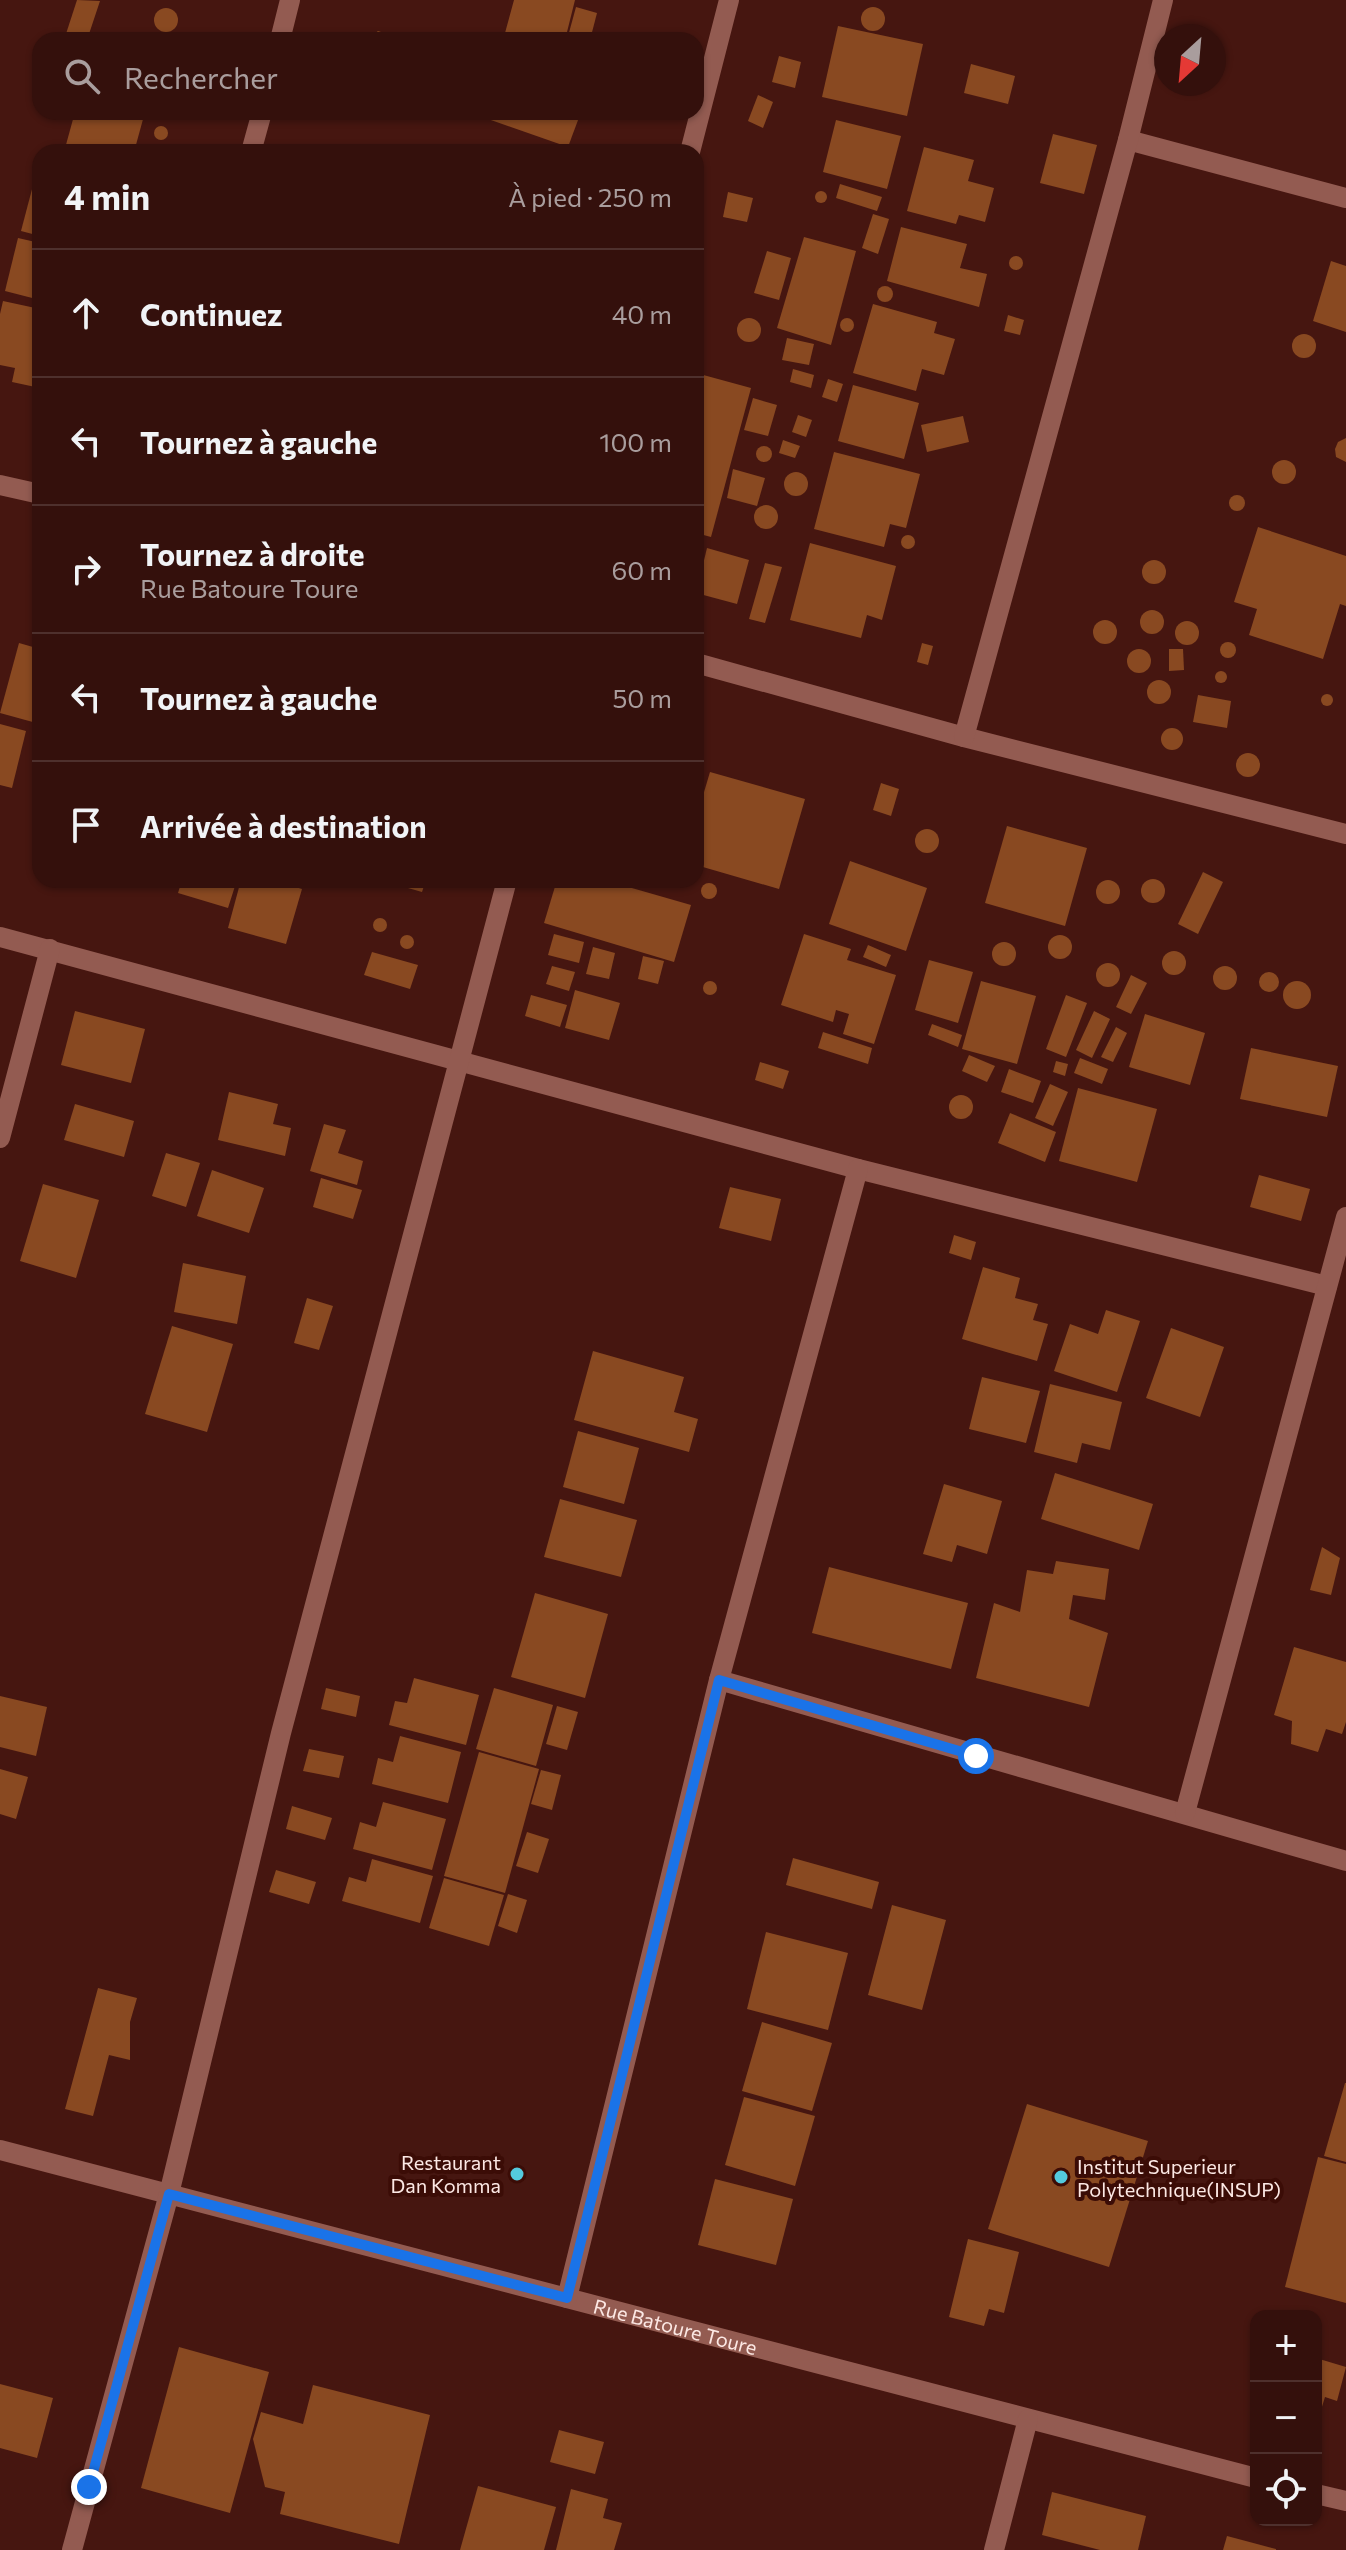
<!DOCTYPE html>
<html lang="fr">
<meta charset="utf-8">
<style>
:root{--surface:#34100c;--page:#3f1e1a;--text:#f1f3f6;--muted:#a99d9d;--line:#4e302d}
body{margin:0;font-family:Commissioner,sans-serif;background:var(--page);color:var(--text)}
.controls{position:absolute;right:24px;bottom:24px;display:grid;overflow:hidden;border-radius:16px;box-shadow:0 2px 6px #0004}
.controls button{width:72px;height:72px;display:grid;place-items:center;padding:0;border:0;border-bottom:2px solid var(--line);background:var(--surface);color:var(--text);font:40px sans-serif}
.compass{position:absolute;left:1154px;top:24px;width:72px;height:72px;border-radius:50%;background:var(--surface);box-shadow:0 2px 6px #0004;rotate:206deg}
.stop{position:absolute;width:24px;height:24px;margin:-18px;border:6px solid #1a73e8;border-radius:50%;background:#fff}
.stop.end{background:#1a73e8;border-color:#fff;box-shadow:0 2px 8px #0008}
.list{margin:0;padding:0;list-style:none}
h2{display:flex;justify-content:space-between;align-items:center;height:104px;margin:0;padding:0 32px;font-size:34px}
h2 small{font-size:26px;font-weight:400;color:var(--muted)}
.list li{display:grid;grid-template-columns:52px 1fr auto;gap:24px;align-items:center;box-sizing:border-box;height:128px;padding:0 32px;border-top:2px solid var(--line)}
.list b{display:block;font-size:30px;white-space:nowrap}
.list p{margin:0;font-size:26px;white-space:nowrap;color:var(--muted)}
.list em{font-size:26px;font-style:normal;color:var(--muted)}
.icon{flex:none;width:44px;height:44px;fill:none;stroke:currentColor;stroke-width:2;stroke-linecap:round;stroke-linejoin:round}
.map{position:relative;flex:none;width:1346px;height:2550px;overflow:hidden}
.search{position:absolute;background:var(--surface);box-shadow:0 2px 6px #0004;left:32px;top:32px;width:672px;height:88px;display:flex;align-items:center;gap:20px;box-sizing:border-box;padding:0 28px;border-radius:24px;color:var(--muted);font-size:30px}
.panel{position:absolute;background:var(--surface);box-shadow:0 2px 6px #0004;left:32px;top:144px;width:672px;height:744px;border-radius:24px}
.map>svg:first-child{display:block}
</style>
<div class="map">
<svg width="1346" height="2550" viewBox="0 0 1346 2550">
<rect width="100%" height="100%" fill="#461610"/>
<g fill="#894921">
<path d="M77,0l23,1 -13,39h-23z"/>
<path d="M514,0h61l-10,40h-48l1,-4 -13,-3z"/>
<path d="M576,7l21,6 -7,27h-23z"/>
<circle cx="873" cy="19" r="12"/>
<circle cx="166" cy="20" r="12"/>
<path d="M838,26l85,18 -16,72 -85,-19z"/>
<path d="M378,31l9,3 1,6h-15l1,-6z"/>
<path d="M779,56l22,6 -6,26 -23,-6z"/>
<path d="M971,64l44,12 -7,28 -44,-11z"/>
<path d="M758,95l15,7 -10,26 -15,-7z"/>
<path d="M75,112h70l-11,40h-70z"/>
<path d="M491,112h90l-13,35 -80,-28z"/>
<path d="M836,120l65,16 -14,53 -64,-17z"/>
<circle cx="161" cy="133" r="7"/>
<path d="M1053,134l44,11 -13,49 -44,-11z"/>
<path d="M924,147l50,13 -6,21 26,7 -9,34 -26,-7 -3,9 -49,-13z"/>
<path d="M36,174l4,1v61l-19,-5z"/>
<path d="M840,184l42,13 -5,14 -41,-13z"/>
<circle cx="821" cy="197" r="6"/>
<path d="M728,192l25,6 -6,24 -24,-5z"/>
<path d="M873,214l16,5 -11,35 -16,-6z"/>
<path d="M901,227l66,17 -7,24 27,6 -8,33 -92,-26z"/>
<path d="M804,237l52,14 -25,94 -54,-17z"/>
<path d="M18,238l22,5v57l-35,-9z"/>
<path d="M767,251l24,7 -12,42 -25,-7z"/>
<circle cx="1016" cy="263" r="7"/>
<path d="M1331,261l15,5v66l-33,-11z"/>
<circle cx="885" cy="294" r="8"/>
<path d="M3,301l37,8v79l-28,-6 3,-14 -15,-3v-51z"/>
<path d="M873,304l64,18 -3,11 21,6 -11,36 -22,-6 -6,22 -63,-18z"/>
<path d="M1008,315l16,5 -4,15 -16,-4z"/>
<circle cx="847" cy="325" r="7"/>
<circle cx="749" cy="330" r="12"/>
<circle cx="1304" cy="346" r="12"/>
<path d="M787,338l27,6 -5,21 -27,-5z"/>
<path d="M793,369l21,6 -3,13 -21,-6z"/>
<path d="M696,373l55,15 -40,149 -15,-4z"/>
<path d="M828,379l15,5 -6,18 -15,-5z"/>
<path d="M853,385l66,18 -15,56 -66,-18z"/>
<path d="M753,398l24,7 -9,31 -24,-6z"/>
<path d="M798,415l14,5 -6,17 -14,-5z"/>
<path d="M963,416l6,26 -42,10 -6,-27z"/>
<path d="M1346,438v24l-10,-5 -1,-8 3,-7z"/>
<path d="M783,440l17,6 -5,12 -16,-5z"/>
<circle cx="764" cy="454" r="8"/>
<path d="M834,452l86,22 -14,54 -16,-4 -6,23 -70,-18z"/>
<circle cx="1284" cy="472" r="12"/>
<path d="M733,469l32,9 -8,28 -30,-8z"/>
<circle cx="796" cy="484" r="12"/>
<circle cx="1237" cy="503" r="8"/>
<circle cx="766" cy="517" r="12"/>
<path d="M1258,527l88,29v50l-6,-2 -17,55 -74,-24 8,-26 -23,-7z"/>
<circle cx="908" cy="542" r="7"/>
<path d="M810,543l86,23 -14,54 -15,-5 -6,23 -71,-18z"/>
<path d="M707,548l42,12 -12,44 -41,-11z"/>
<circle cx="1154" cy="572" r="12"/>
<path d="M765,563l17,4 -17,56 -16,-4z"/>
<circle cx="1152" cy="622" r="12"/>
<circle cx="1105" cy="632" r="12"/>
<circle cx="1187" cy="633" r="12"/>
<circle cx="1228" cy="650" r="8"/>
<path d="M19,643l21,6v75l-40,-11z"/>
<path d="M922,643l11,3 -5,19 -11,-3z"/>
<path d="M1169,649h14l1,21 -15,1z"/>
<circle cx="1139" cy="661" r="12"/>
<circle cx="1221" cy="677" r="6"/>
<circle cx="1159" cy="692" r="12"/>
<circle cx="1327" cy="700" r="6"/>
<path d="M1198,695l33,6 -4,27 -34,-6z"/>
<path d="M0,724l26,7 -14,57 -12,-3z"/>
<circle cx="1172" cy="739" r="11"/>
<circle cx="1248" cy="765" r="12"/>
<path d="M710,772l95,27 -26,90 -83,-24v-46z"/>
<path d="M881,783l18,6 -8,27 -18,-6z"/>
<path d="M1007,826l80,22 -22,78 -80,-23z"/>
<circle cx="927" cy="841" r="12"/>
<path d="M850,861l77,27 -21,63 -77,-27z"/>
<path d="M1203,872l20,10 -25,52 -20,-10z"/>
<circle cx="1153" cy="891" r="12"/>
<path d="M182,880h50l-2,5 5,1 -7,22 -50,-15z"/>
<path d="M241,880h31l30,9 -16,55 -58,-16z"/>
<path d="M380,880h46l-4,12z"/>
<path d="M557,880h47l87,25 -17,57 -130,-39z"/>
<circle cx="1108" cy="892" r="12"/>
<circle cx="709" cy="891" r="8"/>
<circle cx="380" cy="925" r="7"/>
<path d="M554,934l30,8 -5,21 -31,-8z"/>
<path d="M804,934l47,15 -4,11 49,15 -22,69 -31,-10 6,-20 -13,-4 -3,12 -52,-17z"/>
<circle cx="407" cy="942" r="7"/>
<circle cx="1060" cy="947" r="12"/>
<circle cx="1004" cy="954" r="12"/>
<path d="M868,945l23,10 -5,12 -23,-10z"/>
<path d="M593,947l22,6 -6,26 -23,-5z"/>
<circle cx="1174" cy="963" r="12"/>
<path d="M372,952l46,13 -8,24 -46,-14z"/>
<path d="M643,956l21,5 -6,23 -20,-5z"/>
<path d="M929,960l44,12 -15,51 -43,-13z"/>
<circle cx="1108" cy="975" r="12"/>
<path d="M552,966l23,6 -6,19 -23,-7z"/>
<circle cx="1225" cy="978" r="12"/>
<circle cx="1269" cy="982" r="10"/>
<path d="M1131,975l16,8 -16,31 -15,-7z"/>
<circle cx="1297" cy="995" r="14"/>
<circle cx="710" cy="988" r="7"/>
<path d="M981,981l55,15 -19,68 -55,-15z"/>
<path d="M575,990l45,13 -11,37 -44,-12z"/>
<path d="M531,995l36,10 -7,22 -35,-11z"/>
<path d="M1066,995l21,8 -21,54 -20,-8z"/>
<path d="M75,1011l70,18 -14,54 -70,-18z"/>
<path d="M1094,1011l16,8 -18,39 -16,-8z"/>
<path d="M1145,1014l60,19 -15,52 -61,-18z"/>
<path d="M932,1024l30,11 -4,12 -30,-12z"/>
<path d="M1116,1027l11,6 -14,29 -12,-5z"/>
<path d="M823,1032l49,16 -4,16 -50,-16z"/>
<path d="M1251,1048l87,18 -11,51 -87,-18z"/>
<path d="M969,1055l26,11 -8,16 -25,-11z"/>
<path d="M1080,1058l28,11 -6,15 -28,-11z"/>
<path d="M1056,1061l12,3 -3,12 -12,-4z"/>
<path d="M760,1062l29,9 -6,18 -28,-9z"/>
<path d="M1009,1069l32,12 -8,22 -32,-11z"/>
<path d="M1050,1084l18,8 -15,34 -18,-8z"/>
<path d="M1078,1088l79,21 -20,73 -78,-21z"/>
<path d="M229,1092l49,12 -5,20 18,4 -6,28 -67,-16z"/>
<circle cx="961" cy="1107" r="12"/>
<path d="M75,1104l59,17 -10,36 -60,-17z"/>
<path d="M1010,1113l46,19 -11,30 -47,-19z"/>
<path d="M324,1124l22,6 -8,23 25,8 -6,24 -47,-14z"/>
<path d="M166,1153l34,10 -14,44 -34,-11z"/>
<path d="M212,1170l52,18 -15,45 -52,-17z"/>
<path d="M1259,1175l51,14 -9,32 -51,-14z"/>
<path d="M321,1178l41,12 -9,29 -40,-12z"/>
<path d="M43,1184l56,16 -23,78 -56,-17z"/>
<path d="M730,1187l51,12 -10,42 -52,-13z"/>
<path d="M954,1235l22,7 -5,18 -22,-7z"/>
<path d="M183,1263l63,13 -9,48 -63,-12z"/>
<path d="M983,1267l37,11 -5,20 23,6 -5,16 15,4 -11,37 -75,-22z"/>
<path d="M307,1298l26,8 -14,44 -25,-7z"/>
<path d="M1106,1310l34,11 -23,71 -63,-21 16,-47 28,10z"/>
<path d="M172,1326l61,18 -26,88 -62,-18z"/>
<path d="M1171,1328l53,19 -24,70 -54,-19z"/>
<path d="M593,1351l91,26 -10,35 24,7 -9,33 -115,-32z"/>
<path d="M982,1377l58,14 -14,52 -57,-14z"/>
<path d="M1050,1384l72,18 -12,48 -28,-7 -5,20 -43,-11z"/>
<path d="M578,1431l61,17 -15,56 -61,-17z"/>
<path d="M1055,1473l98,31 -14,46 -98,-31z"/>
<path d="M944,1484l58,17 -15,53 -30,-9 -5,17 -29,-8z"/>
<path d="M560,1499l77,21 -16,57 -77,-20z"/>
<path d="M1322,1547l18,11 -9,37 -21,-5z"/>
<path d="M1056,1561l53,8 -4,31 -32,-5 -4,24 39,14 -19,74 -113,-29 18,-75 26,9 7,-42 26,4z"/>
<path d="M829,1567l139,36 -17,66 -139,-36z"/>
<path d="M535,1593l73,21 -23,84 -74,-21z"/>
<path d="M1294,1647l52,15v60l-4,12 -16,-5 -8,23 -27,-8 1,-23 -18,-6z"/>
<path d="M414,1678l65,17 -13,50 -77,-20 6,-24 12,2z"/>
<path d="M326,1688l34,8 -4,21 -35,-8z"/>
<path d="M494,1688l59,17 -17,61 -60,-17z"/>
<path d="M0,1696l47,11 -11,49 -36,-9z"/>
<path d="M557,1706l21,6 -11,38 -21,-6z"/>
<path d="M400,1736l61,16 -13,51 -76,-19 6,-26 15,4z"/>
<path d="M309,1749l35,7 -5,22 -36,-7z"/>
<path d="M479,1752l60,17 -34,124 -61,-17z"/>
<path d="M0,1769l28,8 -12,42 -16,-5z"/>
<path d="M541,1770l20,5 -9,35 -21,-6z"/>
<path d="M383,1802l63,17 -14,51 -79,-21 7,-27 16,5z"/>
<path d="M292,1806l40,12 -7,22 -39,-11z"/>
<path d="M527,1832l22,7 -11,34 -22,-7z"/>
<path d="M793,1858l86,24 -7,27 -86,-24z"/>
<path d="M372,1859l61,17 -13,47 -78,-22 7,-24 17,5z"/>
<path d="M276,1870l40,12 -7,22 -40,-12z"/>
<path d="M444,1878l60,17 -15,51 -60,-18z"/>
<path d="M508,1894l19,6 -10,33 -19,-7z"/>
<path d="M892,1905l54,15 -24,90 -54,-15z"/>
<path d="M766,1932l82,21 -20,77 -81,-21z"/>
<path d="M98,1988l39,10 -7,24v38l-21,-5 -16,61 -28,-7z"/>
<path d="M762,2022l70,21 -20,68 -70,-20z"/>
<path d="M1345,2083h1v79l-22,-6z"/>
<path d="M744,2097l71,19 -20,70 -70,-21z"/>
<path d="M1027,2104l121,37 -39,126 -121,-38z"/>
<path d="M1318,2157l28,7v139l-61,-16z"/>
<path d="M715,2179l78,20 -17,66 -78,-20z"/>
<path d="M968,2239l51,13 -15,61 -15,-4 -5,17 -35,-9z"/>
<path d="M179,2347l90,25 -39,141 -89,-25z"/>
<path d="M1316,2358l30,9 -9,34 -12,-4 -8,26z"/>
<path d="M0,2384l53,14 -16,60 -37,-10z"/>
<path d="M313,2385l117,30 -31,129 -119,-30 5,-22 -20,-5 -12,-48 8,-27 42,12z"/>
<path d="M559,2430l45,12 -9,32 -45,-12z"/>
<path d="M478,2486l78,21 -12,43h-84z"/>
<path d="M571,2489l37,10 -5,19 19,5 -8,27h-58z"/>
<path d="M1052,2492l94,24 -8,34h-38l-58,-15z"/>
<path d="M1227,2536l49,13v1h-53z"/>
</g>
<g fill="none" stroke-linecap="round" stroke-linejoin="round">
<g stroke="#935b51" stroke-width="20">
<path d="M280,40l10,-40"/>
<path d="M1128,140l218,58"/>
<path d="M251,152l11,-40"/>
<path d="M690,152l39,-152"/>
<path d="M0,485l40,9"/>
<path d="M696,663l268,74 382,97"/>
<path d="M964,737l164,-597 35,-140"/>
<path d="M0,937l858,232 469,117"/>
<path d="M0,1138l50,-189"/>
<path d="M719,1680l627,181"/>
<path d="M1185,1813l161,-596"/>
<path id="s1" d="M0,2150l1256,328"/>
<path d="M567,2298l152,-618 139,-511"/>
<path d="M1316,2494l30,7"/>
<path d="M72,2550l97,-356 112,-461 226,-853"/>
<path d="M994,2550l34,-131"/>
</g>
</g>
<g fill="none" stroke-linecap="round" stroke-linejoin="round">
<path stroke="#1a73e8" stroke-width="10" d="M89,2487l80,-293 398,104 152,-618 257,76"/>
</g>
<g fill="#54cade" stroke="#3b0c06" stroke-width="3">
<circle cx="517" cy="2174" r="8"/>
<circle cx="1061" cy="2177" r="8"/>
</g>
<g text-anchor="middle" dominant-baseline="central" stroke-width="8" stroke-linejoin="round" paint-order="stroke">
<g font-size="20" fill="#fce8e4" stroke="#3b0c06" text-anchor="end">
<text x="501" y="2162">Restaurant<tspan x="501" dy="23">Dan Komma</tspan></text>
<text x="1077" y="2166" text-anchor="start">Institut Superieur<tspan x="1077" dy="23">Polytechnique(INSUP)</tspan></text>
</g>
<g font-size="20" fill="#fce8e4" stroke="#3b0c06">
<text stroke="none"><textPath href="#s1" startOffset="698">Rue Batoure Toure</textPath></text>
</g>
</g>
</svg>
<div class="controls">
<button>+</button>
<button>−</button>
<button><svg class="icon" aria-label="locate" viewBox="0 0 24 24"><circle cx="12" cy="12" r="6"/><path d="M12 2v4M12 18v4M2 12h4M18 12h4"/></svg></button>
</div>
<svg class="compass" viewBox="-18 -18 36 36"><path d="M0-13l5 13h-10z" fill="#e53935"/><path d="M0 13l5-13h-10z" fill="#a99d9d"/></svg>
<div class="stop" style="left:976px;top:1756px"></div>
<div class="stop end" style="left:89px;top:2487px"></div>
<div class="search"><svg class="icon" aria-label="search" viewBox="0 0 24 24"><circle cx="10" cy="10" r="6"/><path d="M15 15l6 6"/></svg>Rechercher</div>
<section class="panel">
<h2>4 min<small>À pied · 250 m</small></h2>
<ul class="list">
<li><svg class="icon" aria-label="ahead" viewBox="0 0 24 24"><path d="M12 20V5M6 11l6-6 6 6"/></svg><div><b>Continuez</b></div><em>40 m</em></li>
<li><svg class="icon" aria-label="left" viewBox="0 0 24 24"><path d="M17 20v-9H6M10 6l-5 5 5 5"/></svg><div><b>Tournez à gauche</b></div><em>100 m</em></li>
<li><svg class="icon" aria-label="right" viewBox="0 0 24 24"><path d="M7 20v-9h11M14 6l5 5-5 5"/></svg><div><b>Tournez à droite</b><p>Rue Batoure Toure</p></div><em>60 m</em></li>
<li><svg class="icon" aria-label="left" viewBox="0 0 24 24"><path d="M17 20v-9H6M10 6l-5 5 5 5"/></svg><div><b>Tournez à gauche</b></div><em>50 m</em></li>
<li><svg class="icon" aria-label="arrive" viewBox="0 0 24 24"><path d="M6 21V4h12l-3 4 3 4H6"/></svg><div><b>Arrivée à destination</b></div></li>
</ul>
</section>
</div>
